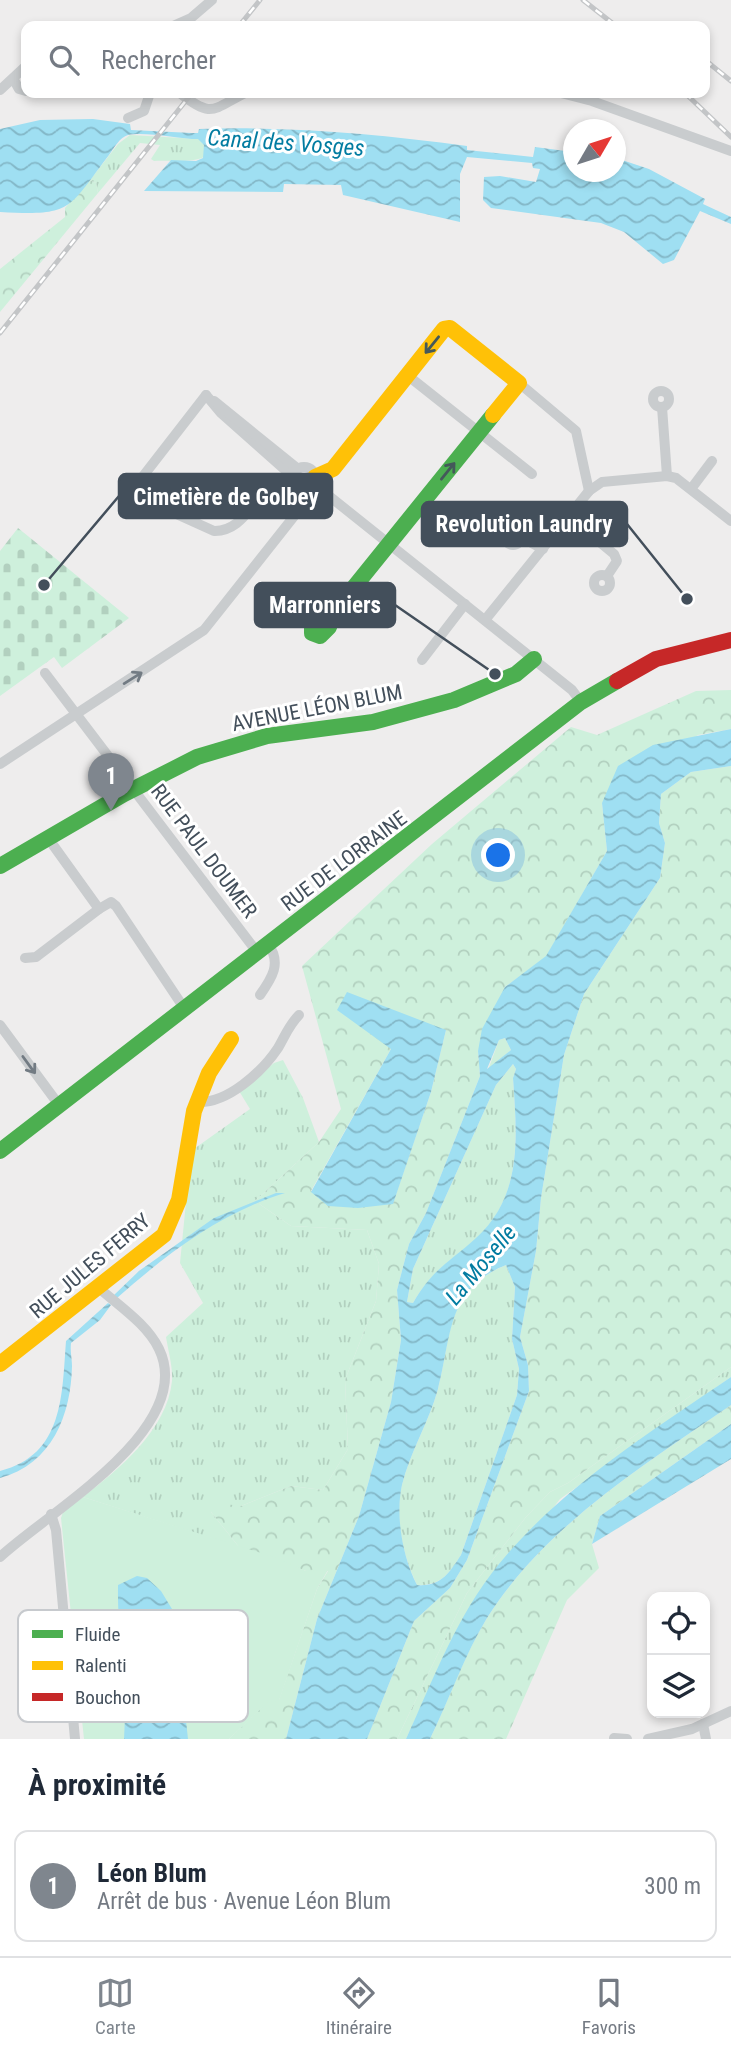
<!DOCTYPE html>
<html lang="fr">
<meta charset="utf-8">
<style>
:root{--surface:#fff;--page:#f6f6f7;--text:#1f2937;--muted:#747a83;--line:#e0e1e3;--accent:#7f868e}
body{margin:0;font-family:"Roboto Condensed",sans-serif;background:var(--page);color:var(--text)}
.controls{position:absolute;right:21px;bottom:21px;display:grid;overflow:hidden;border-radius:14px;box-shadow:0 4px 10px #0003}
.controls button{width:63px;height:63px;display:grid;place-items:center;padding:0;border:0;border-bottom:2px solid var(--line);background:var(--surface);color:var(--text);font:35px sans-serif}
.compass{position:absolute;left:563px;top:119px;width:63px;height:63px;border-radius:50%;background:var(--surface);box-shadow:0 4px 10px #0003;rotate:51deg}
.you{position:absolute;left:499px;top:856px;width:24px;height:24px;margin:-18px;border:5px solid #fff;border-radius:50%;background:#1a73e8;box-shadow:0 0 0 10px #1a73e833}
.badge{display:grid;place-items:center;width:46px;height:46px;border-radius:50%;background:var(--accent);color:#fff;font-size:23px;font-weight:700}
.pin{position:absolute;translate:-50% -58px;filter:drop-shadow(0 2px 4px #0008)}
.pin::after{content:'';position:absolute;top:37px;width:24px;height:21px;background:inherit;clip-path:polygon(0 0,100% 0,50% 100%)}
.list{margin:0;padding:0;list-style:none}
h2{display:flex;justify-content:space-between;align-items:center;height:91px;margin:0;padding:0 28px;font-size:30px}
h2 small{font-size:23px;font-weight:400;color:var(--muted)}
.list li{display:grid;grid-template-columns:46px 1fr auto;gap:21px;align-items:center;box-sizing:border-box;height:112px;margin:0 14px 14px;padding:0 14px;border:2px solid var(--line);border-radius:14px}
.list b{display:block;font-size:26px;white-space:nowrap}
.list p{margin:0;font-size:23px;white-space:nowrap;color:var(--muted)}
.list em{font-size:23px;font-style:normal;color:var(--muted)}
.icon{flex:none;width:38px;height:38px;fill:none;stroke:currentColor;stroke-width:2;stroke-linecap:round;stroke-linejoin:round}
.map{position:relative;flex:none;width:731px;height:1739px;overflow:hidden}
.search{position:absolute;background:var(--surface);box-shadow:0 4px 10px #0003;left:21px;right:21px;top:21px;height:77px;display:flex;align-items:center;gap:18px;box-sizing:border-box;padding:0 24px;border-radius:14px;color:var(--muted);font-size:26px}
.sheet{height:217px;background:var(--surface)}
nav{display:flex;justify-content:space-around;align-items:center;box-sizing:border-box;height:98px;border-top:2px solid var(--line);background:var(--surface);font-size:19px;color:var(--muted)}
nav a{display:grid;justify-items:center;gap:4px}
nav .on{color:var(--accent)}
.map>svg:first-child{display:block}
</style>
<div class="map">
<svg width="731" height="1739" viewBox="0 0 731 1739">
<defs>
<pattern id="grass-tufts" width="24" height="20" patternUnits="userSpaceOnUse" patternTransform="scale(1.75)"><rect width="24" height="20" fill="#cef0dc"/><path d="M3 7l-1-3M5 7V3M7 7l1-3M15 17l-1-3M17 17v-4M19 17l1-3" fill="none" stroke="#b2d0bf"/></pattern>
<pattern id="forest-crowns" width="20" height="18" patternUnits="userSpaceOnUse" patternTransform="scale(1.75)"><rect width="20" height="18" fill="#cef0dc"/><path d="M2 6a3 3 0 1 1 6 0M12 15a3 3 0 1 1 6 0" fill="none" stroke="#b2d0bf"/></pattern>
<pattern id="cemetery-stones" width="16" height="16" patternUnits="userSpaceOnUse" patternTransform="scale(1.75)"><rect width="16" height="16" fill="#cef0dc"/><path d="M2 7V4a2 2 0 0 1 4 0v3zM10 15v-3a2 2 0 0 1 4 0v3z" fill="#b2d0bf"/></pattern>
<pattern id="water-waves" width="16" height="10" patternUnits="userSpaceOnUse" patternTransform="scale(1.75)"><rect width="16" height="10" fill="#9fdff2"/><path d="M0 5q4-4 8 0t8 0" fill="none" stroke="#83b7c7"/></pattern>
</defs>
<rect width="100%" height="100%" fill="#eeeded"/>
<g fill="url(#grass-tufts)">
<path d="M130,135l69,4 5,6v12c-12,6 -35,3 -50,4l-3,-2 9,-14 -20,-2 -42,50 -2,-10 -6,-3 28,-36z"/>
<path d="M505,1038l6,12 -23,20 11,-30z"/>
<path d="M283,1060l20,38 16,44 -64,59 36,25 76,4 12,34 -3,37 -31,79 3,69 -25,41 -32,-4 -50,20 -30,6 28,35 -156,-50c36,-28 84,-67 89,-116 1,-14 -4,-31 -6,-44l37,-34 -23,-40 11,-112 59,-42 -11,-18 35,-28z"/>
<path d="M513,1064l3,5 -3,9c4,59 10,117 -37,161 -27,24 -43,30 -63,64l-6,-1 6,-33 83,-184z"/>
<path d="M506,1265l9,22 -3,52 7,30 -2,26 -56,160c-12,19 -20,31 -44,30 -14,-28 -23,-69 -15,-100 8,-33 27,-63 36,-96 14,-54 7,-99 68,-124z"/>
<path d="M731,1367v10l-171,122 -107,138 -47,102h-9l70,-146 59,-76 24,-25 18,-9z"/>
</g>
<g fill="url(#forest-crowns)" fill-rule="evenodd">
<path d="M90,180l6,3 2,10 -98,119v-43l65,-52v-9z"/>
<path d="M731,690v39l-33,6 -96,68 5,48 -61,106 -41,30 -27,64 2,25 -54,137 -17,31 -12,46 4,50 -10,62 -32,114 -42,103 -31,120h-57l39,-38 11,-1 38,-111 11,-18h-22l-67,-24 -28,-35 6,-9 24,3 50,-20 32,4 25,-41 -3,-69 31,-79 3,-37 -12,-34 -76,-4 -36,-25 64,-59 22,-33 -39,-143 130,-122 139,-117 26,8 99,-44zM446,1030l-15,62 -38,111 -82,-12 80,-142z"/>
<path d="M731,766v601l-163,116 -18,9 -24,25 -59,76 -70,146h-30l47,-118 36,-33 17,-28 62,-169 -1,-26 -8,-28 16,-86 5,-53 23,-143 20,-61 76,-116 5,-35 -6,-20 2,-29 30,-22z"/>
<path d="M731,1405v19l-131,92 -8,28 7,24 -32,32 -61,139h-76c19,-39 34,-84 57,-121 59,-93 156,-152 244,-213z"/>
</g>
<path fill="url(#cemetery-stones)" d="M18,528l111,90 -67,50 -8,-11 -54,39v-145z"/>
<path fill="#cef0dc" d="M83,1497l194,61 29,13 22,-1 -11,19 -38,112 -11,1 -39,37h-145l-23,-221 2,-6z"/>
<g fill="url(#water-waves)" fill-rule="evenodd">
<path d="M93,119l37,5 1,6 61,3h6l1,-4c89,-3 180,5 268,17v4l66,7 2,-10 38,5 1,20h42v-14l33,11 56,30 -2,5 28,13v7l-31,-13 -26,49 -11,4 -39,-32 -23,-9 -110,-15 -8,-8 1,-23 16,-1 36,6 4,-13 -7,-1 -1,-5 -65,-6 -7,17v48l-117,-27 -2,-10 -57,-1 -1,8 -139,-1 27,-31 25,1 7,-3 1,-13 -6,-6c-19,0 -53,-8 -70,-4 -8,2 -14,13 -19,20 -42,55 -36,61 -109,57v-83l40,-9z"/>
<path d="M731,729v37l-40,6 -30,22 -2,29 6,20 -5,35 -76,116 -20,61 -23,143 -5,53 -16,86 8,28 1,26 -62,169 -17,28 -36,33 -47,118h-81l31,-120 42,-103 32,-114 10,-62 -4,-50 12,-46 17,-31 54,-137 -2,-25 4,-22 23,-42 41,-31 61,-105 -5,-48 16,-37 35,-21zM505,1038l6,12 -24,19 12,-29zM513,1064l3,5 -3,9c4,59 10,117 -37,160 -27,25 -43,30 -63,65l-6,-1 6,-33 83,-184zM506,1265l9,22 -3,52 7,30 -2,26 -56,160c-12,18 -20,32 -44,30 -14,-27 -22,-69 -15,-100 8,-33 27,-63 36,-96 14,-53 8,-100 68,-124z"/>
<path d="M347,992l99,38 -15,62 -38,112 -35,4 -30,-2 -17,-14 80,-143 -54,-39z"/>
<path d="M276,1193h9c-65,20 -118,61 -168,105l-3,-3 25,-24 75,-53z"/>
<path d="M108,1303l3,2 -11,15 -29,23c-1,8 1,15 1,23 -1,49 -20,98 -72,112v-7c64,-16 62,-77 66,-130z"/>
<path d="M731,1377v28c-88,61 -185,120 -244,213 -22,36 -38,82 -57,121h-24c27,-59 51,-124 93,-175 63,-77 150,-131 232,-187z"/>
<path d="M731,1424v35l-139,85 8,-28z"/>
<path d="M137,1576l10,2 14,13 33,54 5,20 -15,37 4,37h-64c4,-52 -7,-102 -6,-154z"/>
</g>
<g fill="none" stroke-linecap="round" stroke-linejoin="round">
<g stroke="#c9ccce" stroke-width="10">
<path d="M173,26l18,-8 21,-18"/>
<path d="M14,80l5,9 7,2"/>
<path d="M0,90l26,-24"/>
<path d="M180,93c32,26 33,16 65,0"/>
<path d="M561,93l31,8 139,50"/>
<path d="M128,118l16,-7 6,-18"/>
<path d="M407,375l125,99"/>
<path d="M519,383l57,48 13,60"/>
<circle cx="661" cy="399" r="8"/>
<path d="M206,395l-76,98 84,38c36,1 42,-50 78,-52"/>
<path d="M206,395l15,18 71,63"/>
<path d="M214,401l84,68"/>
<path d="M662,407l5,69"/>
<circle cx="304" cy="479" r="12"/>
<path d="M314,484l258,206 9,12"/>
<path d="M691,489l21,-28"/>
<path d="M568,516l46,38 3,7 -10,15"/>
<circle cx="513" cy="537" r="8"/>
<path d="M521,537l22,12"/>
<circle cx="602" cy="583" r="8"/>
<path d="M485,620l104,-129 13,-9 65,-6 9,2 55,43"/>
<path d="M422,660l43,-56"/>
<path d="M45,673l212,279"/>
<path d="M0,764l204,-134 99,-125 3,-14"/>
<path d="M48,838l51,71 12,-7 5,4 68,102"/>
<path d="M25,958l11,-1 63,-48"/>
<path d="M260,995c12,-17 22,-32 8,-51"/>
<path d="M0,1025l59,80"/>
<path d="M197,1102c30,2 65,-30 81,-54 7,-12 11,-23 21,-33"/>
<path d="M51,1514l5,16 19,209"/>
<path d="M0,1557c48,-45 197,-129 159,-208 -12,-25 -40,-43 -60,-61"/>
<path d="M703,1724l3,15"/>
<path d="M614,1738l13,1"/>
<path d="M648,1739l44,-10 39,-18"/>
</g>
<g stroke="#4caf50" stroke-width="16">
<path d="M334,612l-15,3 -7,11v7l8,3 9,-9 5,-15 159,-197"/>
<path d="M0,866l124,-72 73,-37 70,-21 106,-14 81,-22 62,-26 18,-15"/>
<path d="M0,1151l581,-449 36,-21"/>
</g>
<g stroke="#ffc107" stroke-width="16">
<path d="M315,477l18,-8 111,-140 6,-1 69,55 -26,32"/>
<path d="M0,1364l164,-129 15,-35 15,-89 15,-38 22,-34"/>
</g>
<path stroke="#c62828" stroke-width="16" d="M617,681l39,-22 75,-19"/>
<g stroke="#c3c5c7" stroke-width="5">
<g id="rail">
<path d="M583,0l33,26"/>
<path d="M239,26l21,-26"/>
<path d="M705,60l26,21"/>
<path d="M685,93l46,44"/>
<path d="M0,333l192,-240"/>
</g>
</g>
<use href="#rail" stroke="#fff" stroke-width="2.5" stroke-dasharray="8" stroke-linecap="butt"/>
</g>
<defs><path id="oneway-shaft" d="M-6 0H5M1.5-3L5.5 0L1.5 3" fill="none" stroke-width="1.6" stroke-linecap="round" stroke-linejoin="round" transform="scale(1.75)"/></defs>
<g stroke="#44595a">
<use href="#oneway-shaft" transform="translate(432 345) rotate(129)"/>
<use href="#oneway-shaft" transform="translate(448 471) rotate(-51)"/>
</g>
<g stroke="#727b83">
<use href="#oneway-shaft" transform="translate(133 678) rotate(-32)"/>
<use href="#oneway-shaft" transform="translate(29 1065) rotate(54)"/>
</g>
<g text-anchor="middle" dominant-baseline="central" stroke-width="6" stroke-linejoin="round" paint-order="stroke">
<g font-size="21" fill="#434f5b" stroke="#fff">
<text transform="translate(317 708) rotate(-11)">AVENUE LÉON BLUM</text>
<text transform="translate(204 851) rotate(53)">RUE PAUL DOUMER</text>
<text transform="translate(344 861) rotate(-37)">RUE DE LORRAINE</text>
<text transform="translate(90 1266) rotate(-40)">RUE JULES FERRY</text>
</g>
<g font-size="23" font-style="italic" fill="#027ca1" stroke="#fff">
<text transform="translate(286 143) rotate(4)">Canal des Vosges</text>
<text transform="translate(481 1265) rotate(-50)">La Moselle</text>
</g>
</g>
<rect x="18" y="1610" width="230" height="112" rx="10" fill="#fff" stroke="#c7cace" stroke-width="2"/>
<rect x="32" y="1630" width="31" height="8" fill="#4caf50"/>
<rect x="32" y="1661" width="31" height="9" fill="#ffc107"/>
<rect x="32" y="1693" width="31" height="8" fill="#c62828"/>
<g font-size="19" fill="#434f5b">
<text x="75" y="1641">Fluide</text>
<text x="75" y="1672">Ralenti</text>
<text x="75" y="1704">Bouchon</text>
</g>
<path fill="none" stroke="#434f5b" stroke-width="2.5" d="M44 585L119 496M687 599L627 524M495 674L395 605"/>
<g fill="#434f5b" stroke="#fff" stroke-width="2.5">
<circle cx="44" cy="585" r="7"/>
<circle cx="687" cy="599" r="7"/>
<circle cx="495" cy="674" r="7"/>
</g>
<g fill="#434f5b" stroke="#434f5b" stroke-width="2.5">
<rect x="119" y="474" width="213" height="44" rx="7"/>
<rect x="422" y="502" width="205" height="44" rx="7"/>
<rect x="255" y="583" width="140" height="44" rx="7"/>
</g>
<g font-size="23" text-anchor="middle" font-weight="bold" fill="#fff">
<text x="226" y="505">Cimetière de Golbey</text>
<text x="524" y="532">Revolution Laundry</text>
<text x="325" y="613">Marronniers</text>
</g>
</svg>
<div class="controls">
<button><svg class="icon" aria-label="locate" viewBox="0 0 24 24"><circle cx="12" cy="12" r="6"/><path d="M12 2v4M12 18v4M2 12h4M18 12h4"/></svg></button>
<button><svg class="icon" aria-label="layers" viewBox="0 0 24 24"><path d="M12 4l9 5-9 5-9-5zM3 14l9 5 9-5"/></svg></button>
</div>
<svg class="compass" viewBox="-18 -18 36 36"><path d="M0-13l5 13h-10z" fill="#e53935"/><path d="M0 13l5-13h-10z" fill="#747a83"/></svg>
<div class="you"></div>
<div class="pin badge" style="left:111px;top:811px">1</div>
<div class="search"><svg class="icon" aria-label="search" viewBox="0 0 24 24"><circle cx="10" cy="10" r="6"/><path d="M15 15l6 6"/></svg>Rechercher</div>
</div>
<section class="sheet">
<h2>À proximité<small></small></h2>
<ul class="list">
<li><span class="badge">1</span><div><b>Léon Blum</b><p>Arrêt de bus · Avenue Léon Blum</p></div><em>300 m</em></li>
</ul>
</section>
<nav>
<a class="on"><svg class="icon" aria-label="map" viewBox="0 0 24 24"><path d="M3 6l6-2 6 2 6-2v14l-6 2-6-2-6 2zM9 4v14M15 6v14"/></svg>Carte</a>
<a><svg class="icon" aria-label="directions" viewBox="0 0 24 24"><path d="M12 3l9 9-9 9-9-9zM9 14v-3h6M13 9l2 2-2 2"/></svg>Itinéraire</a>
<a><svg class="icon" aria-label="saved" viewBox="0 0 24 24"><path d="M7 4h10v16l-5-4-5 4z"/></svg>Favoris</a>
</nav>
